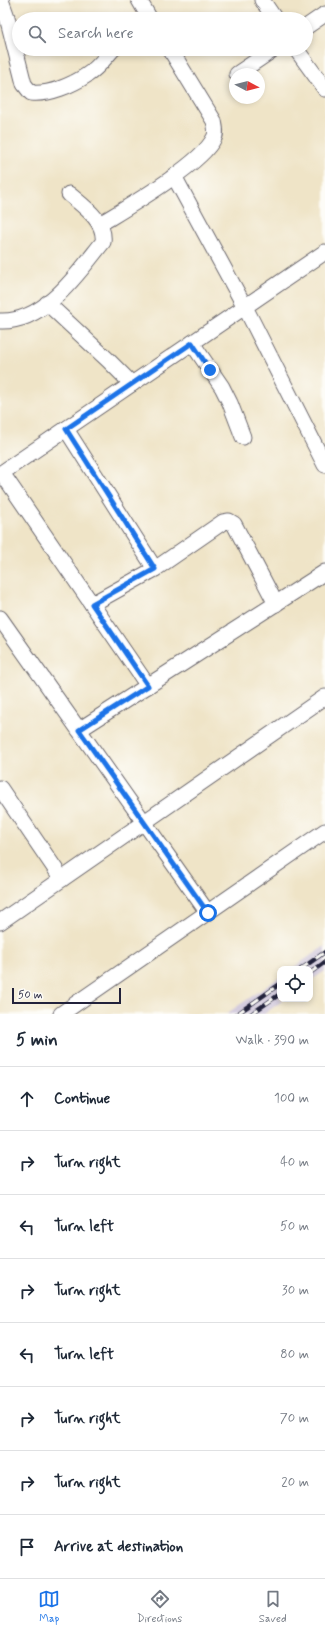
<!DOCTYPE html>
<meta charset="utf-8">
<style>
:root{--surface:#fff;--page:#f2f2f3;--text:#1f2937;--muted:#747a83;--line:#e0e1e3;--accent:#1a73e8}
body{margin:0;font-family:Mynerve,sans-serif;background:var(--page);color:var(--text)}
.controls{position:absolute;right:12px;bottom:12px;display:grid;overflow:hidden;border-radius:8px;box-shadow:0 2px 6px #0003}
.controls button{width:36px;height:36px;display:grid;place-items:center;padding:0;border:0;border-bottom:1px solid var(--line);background:var(--surface);color:var(--text);font:20px sans-serif}
.compass{position:absolute;left:229px;top:68px;width:36px;height:36px;border-radius:50%;background:var(--surface);box-shadow:0 2px 6px #0003;rotate:97deg}
.scale{position:absolute;left:12px;bottom:10px;width:109px;box-sizing:border-box;padding-left:4px;border:2px solid #22223b;border-top:0;font-size:11px;line-height:14px;white-space:nowrap;color:#22223b;-webkit-text-stroke:3px #fdfcf7;paint-order:stroke}
.stop{position:absolute;width:12px;height:12px;margin:-9px;border:3px solid #1a73e8;border-radius:50%;background:#fff}
.stop.end{background:#1a73e8;border-color:#fff;box-shadow:0 1px 4px #0008}
.list{margin:0;padding:0;list-style:none}
h2{display:flex;justify-content:space-between;align-items:center;height:52px;margin:0;padding:0 16px;font-size:17px}
h2 small{font-size:13px;font-weight:400;color:var(--muted)}
.list li{display:grid;grid-template-columns:26px 1fr auto;gap:12px;align-items:center;box-sizing:border-box;height:64px;padding:0 16px;border-top:1px solid var(--line)}
.list b{display:block;font-size:15px;white-space:nowrap}
.list em{font-size:13px;font-style:normal;color:var(--muted)}
.icon{flex:none;width:22px;height:22px;fill:none;stroke:currentColor;stroke-width:2;stroke-linecap:round;stroke-linejoin:round}
.map{position:relative;flex:none;width:325px;height:1014px;overflow:hidden}
.search{position:absolute;background:var(--surface);box-shadow:0 2px 6px #0003;left:12px;right:12px;top:12px;height:44px;display:flex;align-items:center;gap:10px;box-sizing:border-box;padding:0 14px;border-radius:22px;color:var(--muted);font-size:15px}
.sheet{height:564px;background:var(--surface)}
nav{display:flex;justify-content:space-around;align-items:center;box-sizing:border-box;height:56px;border-top:1px solid var(--line);background:var(--surface);font-size:11px;color:var(--muted)}
nav a{display:grid;justify-items:center;gap:2px}
nav .on{color:var(--accent)}
.map>svg:first-child{display:block}
</style>
<div class="map">
<svg width="325" height="1014" viewBox="0 0 325 1014">
<rect width="100%" height="100%" fill="#fdfcf7"/>
<filter id="ink" filterUnits="userSpaceOnUse"><feTurbulence type="fractalNoise" baseFrequency=".025" numOctaves="2"/><feDisplacementMap in="SourceGraphic" scale="8" xChannelSelector="R" yChannelSelector="G"/><feConvolveMatrix kernelMatrix="1 2 1 2 8 2 1 2 1" color-interpolation-filters="sRGB"/></filter>
<filter id="wash" filterUnits="userSpaceOnUse"><feTurbulence type="fractalNoise" baseFrequency=".012" numOctaves="4" result="noise"/><feDisplacementMap in="SourceGraphic" scale="16" xChannelSelector="R" yChannelSelector="G"/><feGaussianBlur stdDeviation="0.9" result="paint"/><feColorMatrix in="noise" values="0 0 0 0 0 0 0 0 0 0 0 0 0 0 0 0 0 1.4 0 .05"/><feComposite in="paint" operator="in"/></filter>
<g filter="url(#wash)">
<rect width="100%" height="100%" fill="#efe4c7"/>
<g fill="#c9bfd7">
<path d="M325,946v25l-15,10v-12h-19z"/>
<path d="M280,977v22h5l-21,15h-38z"/>
</g>
</g>
<g filter="url(#ink)">
<g fill="none" stroke-linecap="round" stroke-linejoin="round">
<g stroke="#6a666c" stroke-width="17">
<g id="street">
<path d="M1,0l6,17 17,67 7,9c18,2 41,-8 56,-18 10,-6 18,-17 26,-26"/>
<path d="M139,0l11,19"/>
<path d="M262,0l13,19"/>
<path d="M306,27l19,-13"/>
<path d="M296,49l29,40"/>
<path d="M237,74l37,-25"/>
<path d="M174,176l71,131 80,158"/>
<path d="M100,224c26,-16 102,-60 114,-86 3,-5 1,-12 0,-17l-44,-72"/>
<path d="M47,303l61,57 24,24"/>
<path d="M0,321c45,2 78,-48 103,-79 3,-21 -20,-36 -34,-48"/>
<path d="M192,343l30,44 8,16 13,34"/>
<path d="M66,429l89,140"/>
<path d="M2,473l146,213"/>
<path d="M0,474l325,-222"/>
<path d="M92,604l63,-35 68,-47 6,-1 5,3 42,80"/>
<path d="M0,618l208,295"/>
<path d="M79,730l246,-158"/>
<path d="M0,788l62,91"/>
<path d="M0,922l325,-225"/>
<path d="M61,1014l264,-183"/>
</g>
</g>
<use href="#street" stroke="#fff" stroke-width="15"/>
<g stroke="#22223b" stroke-width="4.5">
<g id="rail">
<path d="M301,969l24,-17"/>
<path d="M310,973l15,-11"/>
<path d="M237,1014l43,-30"/>
<path d="M251,1014l29,-20"/>
</g>
</g>
<use href="#rail" stroke="#fdfcf7" stroke-width="3" stroke-dasharray="9" stroke-linecap="butt"/>
</g>
</g>
<g fill="none" stroke-linecap="round" stroke-linejoin="round" filter="url(#ink)">
<path stroke="#1a73e8" stroke-width="5" d="M208,913l-129,-183 69,-44 -56,-82 63,-35 -89,-140 126,-86 18,27"/>
</g>
</svg>
<div class="controls">
<button><svg class="icon" aria-label="locate" viewBox="0 0 24 24"><circle cx="12" cy="12" r="6"/><path d="M12 2v4M12 18v4M2 12h4M18 12h4"/></svg></button>
</div>
<svg class="compass" viewBox="-18 -18 36 36"><path d="M0-13l5 13h-10z" fill="#e53935"/><path d="M0 13l5-13h-10z" fill="#747a83"/></svg>
<div class="scale">50 m</div>
<div class="stop" style="left:208px;top:913px"></div>
<div class="stop end" style="left:210px;top:370px"></div>
<div class="search"><svg class="icon" aria-label="search" viewBox="0 0 24 24"><circle cx="10" cy="10" r="6"/><path d="M15 15l6 6"/></svg>Search here</div>
</div>
<section class="sheet">
<h2>5 min<small>Walk · 390 m</small></h2>
<ul class="list">
<li><svg class="icon" aria-label="ahead" viewBox="0 0 24 24"><path d="M12 20V5M6 11l6-6 6 6"/></svg><div><b>Continue</b></div><em>100 m</em></li>
<li><svg class="icon" aria-label="right" viewBox="0 0 24 24"><path d="M7 20v-9h11M14 6l5 5-5 5"/></svg><div><b>Turn right</b></div><em>40 m</em></li>
<li><svg class="icon" aria-label="left" viewBox="0 0 24 24"><path d="M17 20v-9H6M10 6l-5 5 5 5"/></svg><div><b>Turn left</b></div><em>50 m</em></li>
<li><svg class="icon" aria-label="right" viewBox="0 0 24 24"><path d="M7 20v-9h11M14 6l5 5-5 5"/></svg><div><b>Turn right</b></div><em>30 m</em></li>
<li><svg class="icon" aria-label="left" viewBox="0 0 24 24"><path d="M17 20v-9H6M10 6l-5 5 5 5"/></svg><div><b>Turn left</b></div><em>80 m</em></li>
<li><svg class="icon" aria-label="right" viewBox="0 0 24 24"><path d="M7 20v-9h11M14 6l5 5-5 5"/></svg><div><b>Turn right</b></div><em>70 m</em></li>
<li><svg class="icon" aria-label="right" viewBox="0 0 24 24"><path d="M7 20v-9h11M14 6l5 5-5 5"/></svg><div><b>Turn right</b></div><em>20 m</em></li>
<li><svg class="icon" aria-label="arrive" viewBox="0 0 24 24"><path d="M6 21V4h12l-3 4 3 4H6"/></svg><div><b>Arrive at destination</b></div></li>
</ul>
</section>
<nav>
<a class="on"><svg class="icon" aria-label="map" viewBox="0 0 24 24"><path d="M3 6l6-2 6 2 6-2v14l-6 2-6-2-6 2zM9 4v14M15 6v14"/></svg>Map</a>
<a><svg class="icon" aria-label="directions" viewBox="0 0 24 24"><path d="M12 3l9 9-9 9-9-9zM9 14v-3h6M13 9l2 2-2 2"/></svg>Directions</a>
<a><svg class="icon" aria-label="saved" viewBox="0 0 24 24"><path d="M7 4h10v16l-5-4-5 4z"/></svg>Saved</a>
</nav>
